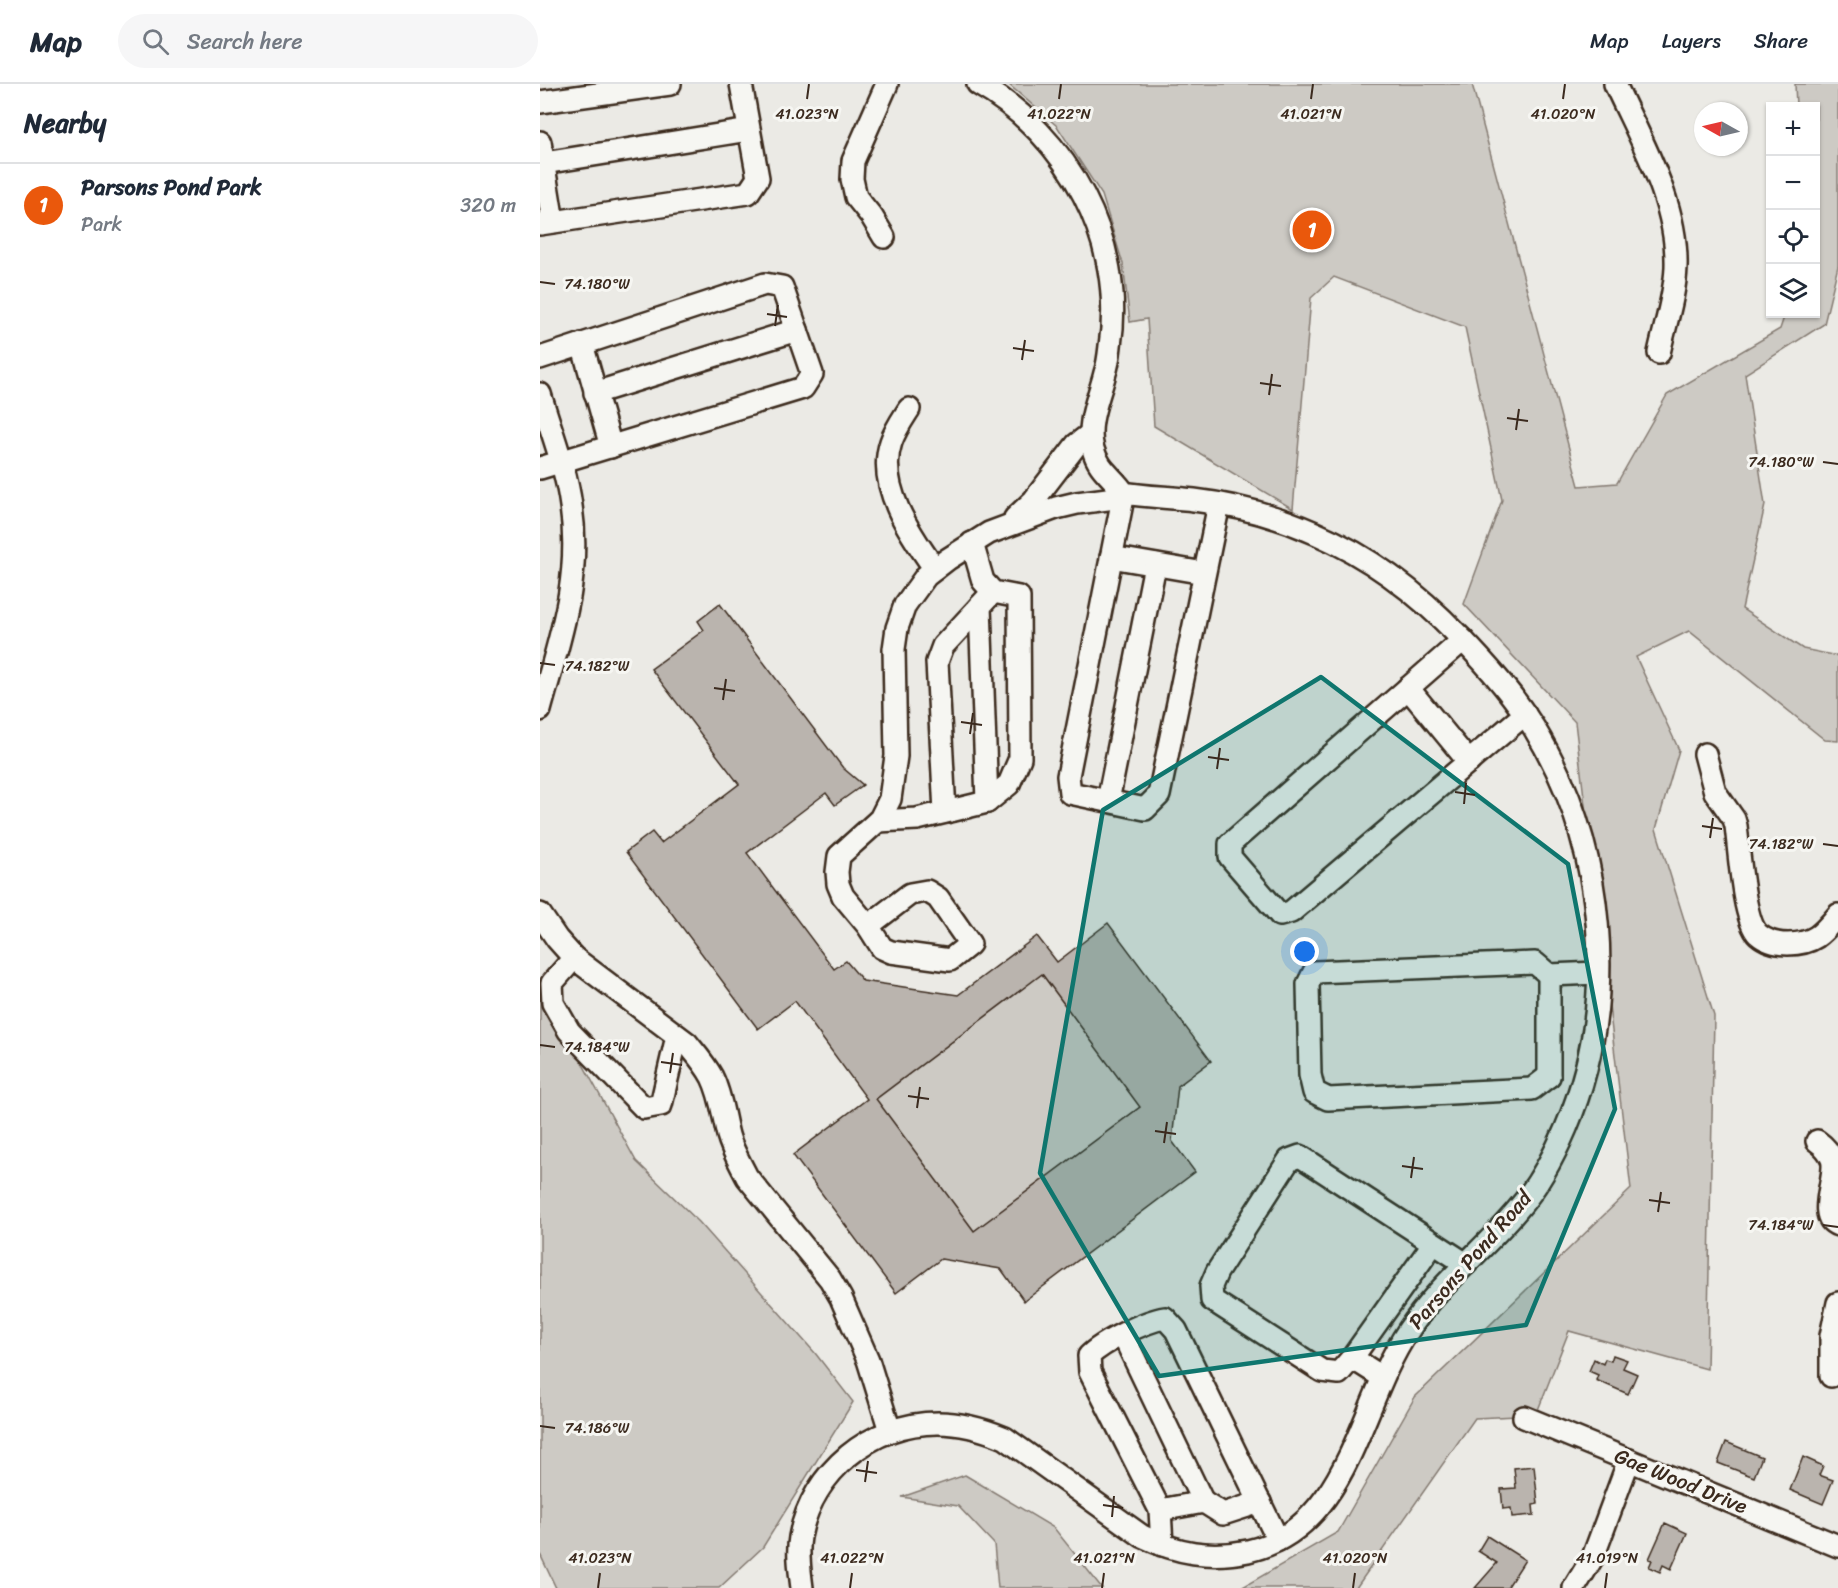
<!DOCTYPE html>
<meta charset="utf-8">
<style>
:root{--surface:#fff;--page:#f6f6f7;--text:#1f2937;--muted:#747a83;--line:#e0e1e3;--accent:#ea580c}
body{margin:0;font-family:Sriracha,sans-serif;background:var(--page);color:var(--text)}
.controls{position:absolute;right:18px;top:18px;display:grid;overflow:hidden;border-radius:0px;box-shadow:0 2px 4px #0004}
.controls button{width:54px;height:54px;display:grid;place-items:center;padding:0;border:0;border-bottom:2px solid var(--line);background:var(--surface);color:var(--text);font:30px sans-serif}
.compass{position:absolute;left:1154px;top:18px;width:54px;height:54px;border-radius:50%;background:var(--surface);box-shadow:0 2px 4px #0004;rotate:278deg}
.you{position:absolute;left:765px;top:868px;width:21px;height:21px;margin:-15px;border:4px solid #fff;border-radius:50%;background:#1a73e8;box-shadow:0 0 0 9px #1a73e833}
.badge{display:grid;place-items:center;width:39px;height:39px;border-radius:50%;background:var(--accent);color:#fff;font-size:20px;font-weight:700}
.pin{position:absolute;translate:-50% -50%;border:3px solid #fff;box-shadow:0 2px 6px #0006}
.list{margin:0;padding:0;list-style:none}
h2{display:flex;justify-content:space-between;align-items:center;height:78px;margin:0;padding:0 24px;font-size:26px}
h2 small{font-size:20px;font-weight:400;color:var(--muted)}
.list li{display:grid;grid-template-columns:39px 1fr auto;gap:18px;align-items:center;box-sizing:border-box;height:84px;padding:0 24px;border-top:2px solid var(--line)}
.list b{display:block;font-size:22px;white-space:nowrap}
.list p{margin:0;font-size:20px;white-space:nowrap;color:var(--muted)}
.list em{font-size:20px;font-style:normal;color:var(--muted)}
.icon{flex:none;width:33px;height:33px;fill:none;stroke:currentColor;stroke-width:2;stroke-linecap:round;stroke-linejoin:round}
.map{position:relative;flex:none;width:1298px;height:1504px;overflow:hidden}
header{display:flex;align-items:center;gap:36px;box-sizing:border-box;height:84px;padding:0 30px;background:var(--surface);border-bottom:2px solid var(--line)}
header strong{font-size:28px}
nav{display:flex;gap:33px;margin-inline-start:auto;font-size:21px}
.search{width:420px;height:54px;background:var(--page);display:flex;align-items:center;gap:15px;box-sizing:border-box;padding:0 21px;border-radius:33px;color:var(--muted);font-size:22px}
main{display:flex}
aside{flex:1;background:var(--surface)}
.map>svg:first-child{display:block}
</style>
<header>
<strong>Map</strong>
<div class="search"><svg class="icon" aria-label="search" viewBox="0 0 24 24"><circle cx="10" cy="10" r="6"/><path d="M15 15l6 6"/></svg>Search here</div>
<nav><a>Map</a><a>Layers</a><a>Share</a></nav>
</header>
<main>
<aside>
<h2>Nearby<small></small></h2>
<ul class="list">
<li><span class="badge">1</span><div><b>Parsons Pond Park</b><p>Park</p></div><em>320 m</em></li>
</ul>
</aside>
<div class="map">
<svg width="1298" height="1504" viewBox="0 0 1298 1504">
<rect width="100%" height="100%" fill="#ebeae5"/>
<filter id="ink" filterUnits="userSpaceOnUse"><feTurbulence type="fractalNoise" baseFrequency=".0167" numOctaves="2"/><feDisplacementMap in="SourceGraphic" scale="12" xChannelSelector="R" yChannelSelector="G"/><feConvolveMatrix kernelMatrix="1 2 1 2 8 2 1 2 1" color-interpolation-filters="sRGB"/></filter>
<g filter="url(#ink)">
<g fill="#cdcac4" stroke="#847a71" stroke-width="1.5">
<path d="M468,0h464l107,402 38,-3 50,-88 113,-66 5,-15h31v-208h-20l-1,-22h43v182l-14,58 -79,50 20,131 -23,104 61,40 35,7v85l-13,-1 -136,-109 -53,26 43,93 -23,79 58,187 -7,353 -138,-38 -33,84 -61,3 -119,170h-115l97,-56 77,-135 216,-208 -56,-467 -111,-118 38,-104 -37,-173 -131,-50 -23,21 -18,211 -139,-83 -7,-107 -17,3 -7,-58 -21,-69 -45,-69z"/>
<path d="M502,890l98,133 -166,124 -98,-132z"/>
<path d="M0,902l96,175 63,61 116,131 38,49 -90,145 -44,41h-163l-16,-34z"/>
<path d="M425,1391l89,53 48,60h-104l-4,-44 -36,-38 -56,-9z"/>
</g>
<g fill="#bab4ae" stroke="#3b2a1e" stroke-width="1.5" fill-rule="evenodd">
<path d="M180,520l123,164 20,17 -28,20 -9,-12 -79,60 87,116 12,-8 17,20 95,14 79,-59 20,26 51,-39 103,138 -33,25 -6,55 23,31 -171,129 -23,-32 -60,-10 -45,34 -103,-138 74,-56 -72,-98 -37,28 -132,-177 26,-20 9,11 78,-59 -88,-115 53,-39 -6,-9zM502,890l98,133 -166,124 -98,-132z"/>
<path d="M1073,1271l14,5 -4,8 14,6 -9,20 -32,-14 2,-5 -9,-4 5,-12 9,5 2,-5 6,2z"/>
<path d="M1186,1358l36,15 -8,20 -36,-14z"/>
<path d="M1263,1373l20,9 -4,9 14,5 -10,24 -33,-14z"/>
<path d="M994,1382l4,38 -5,1 1,10 -22,2 -1,-9 -8,1 -2,-20 15,-1 -2,-20z"/>
<path d="M1125,1439l22,10 -16,36 -8,-4 -3,7 -11,-5 3,-7 -3,-1z"/>
<path d="M947,1452l38,24 -18,28h-32l22,-25 -19,-12z"/>
</g>
<g fill="none" stroke-linecap="round" stroke-linejoin="round">
<g stroke="#3b2a1e" stroke-width="26">
<g id="minor">
<path d="M1075,0c26,57 63,119 61,183 -1,29 -11,58 -17,86"/>
<path d="M0,18l130,-18"/>
<path d="M0,58l13,80"/>
<path d="M4,79l205,-33"/>
<path d="M0,140l208,-31 10,-15 -17,-94"/>
<path d="M344,153l-12,-20 -16,-20 -4,-18 1,-18 34,-77"/>
<path d="M42,260l29,103"/>
<path d="M0,274l225,-74 17,3 30,87 -9,14 -263,80"/>
<path d="M55,309l202,-63"/>
<path d="M0,310c11,37 26,74 31,112 11,73 -12,134 -31,204"/>
<path d="M369,325c-7,11 -14,21 -18,33 -15,44 20,93 44,127"/>
<path d="M584,409l-56,283 2,17 75,16 14,-14 60,-291"/>
<path d="M475,434l19,-18 43,-56 13,-10"/>
<path d="M571,473l93,16"/>
<path d="M440,522l7,196"/>
<path d="M923,556l-233,204v13l50,58 11,-3 234,-198"/>
<path d="M868,604l61,74"/>
<path d="M1165,670l10,38 19,27 2,7c3,22 7,94 22,108 9,8 19,10 30,10 26,0 34,-10 50,-29"/>
<path d="M568,717l47,-236"/>
<path d="M405,728l-8,-150 6,-16 50,-54"/>
<path d="M338,737l39,-2 70,-17 22,-18 11,-26 -1,-161 -26,-5 -10,-11 -11,-38"/>
<path d="M0,830l17,25 17,19 113,85c9,11 18,21 25,34 9,18 11,38 16,58 4,15 12,28 19,42l83,102 11,19 27,62 22,71"/>
<path d="M328,842l42,-32 17,-3 11,7 32,46 -20,16 -59,-8 -9,-4 -14,-22 -25,-30 -5,-12 -1,-12 2,-16 41,-37 10,-20 6,-43 -2,-107 3,-21 8,-23 21,-29 22,-17 41,-26 67,-25 21,-5 38,-5 9,-5"/>
<path d="M34,874l-22,25 1,20 16,28 75,77 17,-3 16,-69"/>
<path d="M1009,992l-17,13 -204,10 -14,-7 -4,-17 -2,-91 6,-12 221,-9 14,12 49,-2"/>
<path d="M1009,992v-101"/>
<path d="M1277,1057c7,5 12,10 15,18 6,17 -17,58 6,66"/>
<path d="M583,1251l80,167"/>
<path d="M812,1274l81,-114"/>
<path d="M1291,1292v-40l7,-33"/>
<path d="M842,1293l-30,-19 -13,15 -17,-2 -110,-71 -1,-14 6,-14 72,-112 11,-4 166,108"/>
<path d="M984,1333l314,129"/>
<path d="M620,1426l44,-8 19,12 37,-12"/>
<path d="M622,1461l-2,-35 -70,-138 -1,-16c14,-14 56,-35 76,-38l11,12 102,210"/>
<path d="M262,1504c-2,-17 -5,-34 -2,-51 12,-65 71,-114 138,-114 23,0 45,6 67,15l137,98c35,17 68,23 106,15 102,-23 110,-146 160,-220 30,-46 75,-80 110,-122 20,-23 36,-53 48,-81 54,-127 40,-282 -32,-400 -21,-34 -46,-62 -74,-91 -42,-44 -89,-80 -145,-104 -38,-17 -80,-28 -121,-33 -23,-3 -47,-3 -70,-7 -11,-17 -25,-22 -31,-44 -7,-26 6,-51 12,-76 3,-8 4,-18 5,-27 16,-104 -42,-211 -132,-262"/>
<path d="M1034,1504l19,-31 36,-97"/>
</g>
</g>
<use href="#minor" stroke="#f6f6f2" stroke-width="21"/>
</g>
</g>
<path fill="#0f766e" fill-opacity="0.2" stroke="#0f766e" stroke-width="4.5" stroke-linejoin="round" d="M781,593l247,187 47,245 -89,216 -367,51 -119,-203 63,-363z"/>
<path fill="none" stroke="#3b2a1e" stroke-width="2" d="M267,15l2,-15M519,15l2,-15M771,15l2,-15M1023,15l2,-15M0,198l15,2M227,230l20,3M235,242l3,-21M473,264l21,3M482,276l3,-20M720,299l21,3M729,311l3,-21M967,334l21,3M976,346l3,-21M1283,378l15,2M0,579l15,2M174,604l21,3M183,616l3,-21M421,638l21,3M430,650l3,-21M668,673l21,3M677,685l3,-21M915,708l20,3M924,720l2,-21M1162,742l20,3M1170,754l3,-20M1283,760l15,2M0,961l15,2M121,978l21,3M130,989l3,-20M368,1012l21,3M377,1024l3,-21M615,1047l21,3M624,1059l3,-21M862,1082l21,3M871,1094l3,-21M1109,1116l21,3M1118,1128l3,-20M1283,1141l15,2M0,1342l15,2M316,1386l21,3M325,1398l3,-21M563,1421l20,3M572,1433l2,-21M58,1504l2,-15M310,1504l2,-15M562,1504l2,-15M813,1504l2,-15M1065,1504l2,-15"/>
<g text-anchor="middle" dominant-baseline="central" stroke-width="6" stroke-linejoin="round" paint-order="stroke">
<g font-size="21" fill="#3b2a1e" stroke="#f6f6f2">
<text transform="translate(930 1176) rotate(-49)">Parsons Pond Road</text>
<text transform="translate(1141 1397) rotate(22)">Gae Wood Drive</text>
</g>
</g>
<g font-size="15" text-anchor="middle" fill="#3b2a1e" stroke="#f6f6f2" stroke-width="6" stroke-linejoin="round" paint-order="stroke">
<text x="267" y="35">41.023°N</text>
<text x="519" y="35">41.022°N</text>
<text x="771" y="35">41.021°N</text>
<text x="1023" y="35">41.020°N</text>
<text x="57" y="205">74.180°W</text>
<text x="1241" y="383">74.180°W</text>
<text x="57" y="587">74.182°W</text>
<text x="1241" y="765">74.182°W</text>
<text x="57" y="968">74.184°W</text>
<text x="1241" y="1146">74.184°W</text>
<text x="57" y="1349">74.186°W</text>
<text x="60" y="1479">41.023°N</text>
<text x="312" y="1479">41.022°N</text>
<text x="564" y="1479">41.021°N</text>
<text x="815" y="1479">41.020°N</text>
<text x="1067" y="1479">41.019°N</text>
</g>
</svg>
<div class="controls">
<button>+</button>
<button>−</button>
<button><svg class="icon" aria-label="locate" viewBox="0 0 24 24"><circle cx="12" cy="12" r="6"/><path d="M12 2v4M12 18v4M2 12h4M18 12h4"/></svg></button>
<button><svg class="icon" aria-label="layers" viewBox="0 0 24 24"><path d="M12 4l9 5-9 5-9-5zM3 14l9 5 9-5"/></svg></button>
</div>
<svg class="compass" viewBox="-18 -18 36 36"><path d="M0-13l5 13h-10z" fill="#e53935"/><path d="M0 13l5-13h-10z" fill="#747a83"/></svg>
<div class="you"></div>
<div class="pin badge" style="left:772px;top:146px">1</div>
</div>
</main>
